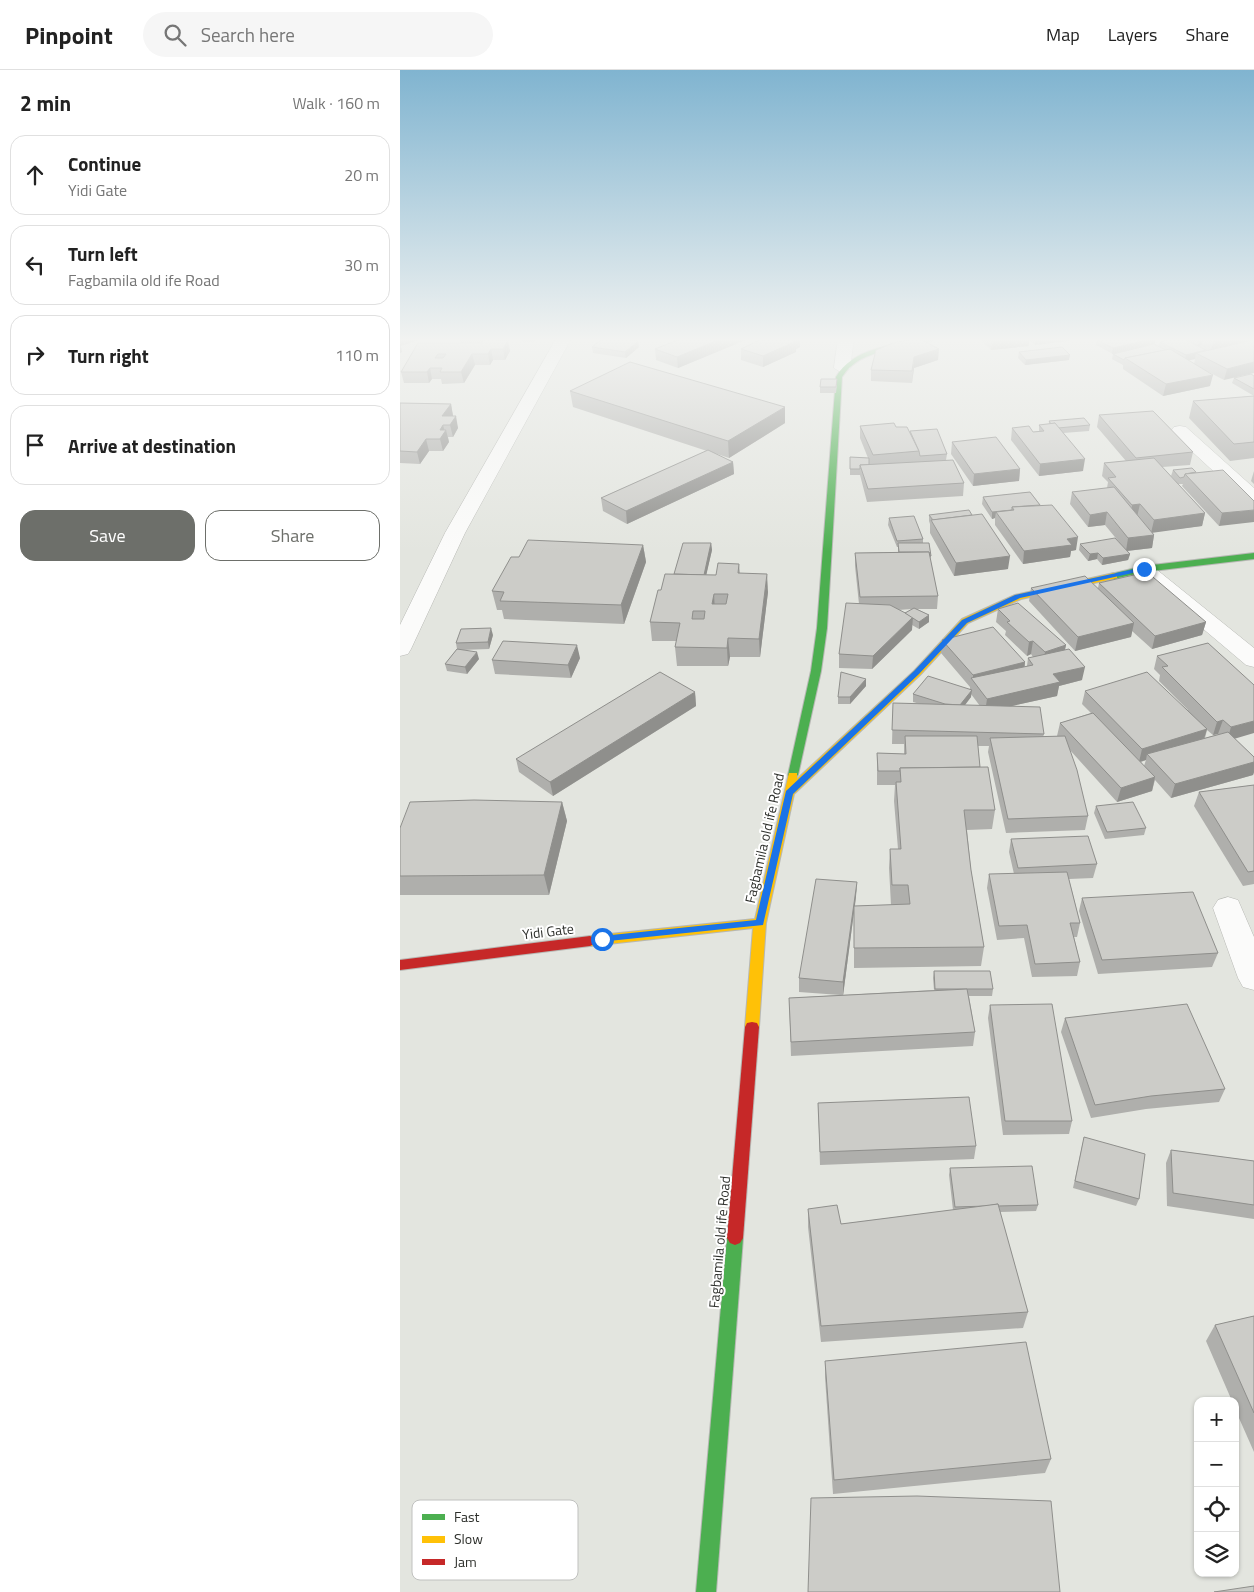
<!DOCTYPE html>
<meta charset="utf-8">
<style>
:root{--surface:#fff;--page:#f6f6f6;--text:#222;--muted:#767676;--line:#e0e0e0;--accent:#6d6f6a}
body{margin:0;font-family:"Titillium Web",sans-serif;background:var(--page);color:var(--text)}
.controls{position:absolute;right:15px;bottom:15px;display:grid;overflow:hidden;border-radius:10px;box-shadow:0 1px 4px #0004}
.controls button{width:45px;height:45px;display:grid;place-items:center;padding:0;border:0;border-bottom:1px solid var(--line);background:var(--surface);color:var(--text);font:25px sans-serif}
.stop{position:absolute;width:15px;height:15px;margin:-11px;border:4px solid #1a73e8;border-radius:50%;background:#fff}
.stop.end{background:#1a73e8;border-color:#fff;box-shadow:0 1px 5px #0008}
.list{margin:0;padding:0;list-style:none}
h2{display:flex;justify-content:space-between;align-items:center;height:65px;margin:0;padding:0 20px;font-size:21px}
h2 small{font-size:16px;font-weight:400;color:var(--muted)}
.list li{display:grid;grid-template-columns:32px 1fr auto;gap:15px;align-items:center;box-sizing:border-box;height:80px;margin:0 10px 10px;padding:0 10px;border:1px solid var(--line);border-radius:15px}
.list b{display:block;font-size:19px;white-space:nowrap}
.list p{margin:0;font-size:16px;white-space:nowrap;color:var(--muted)}
.list em{font-size:16px;font-style:normal;color:var(--muted)}
.actions{display:flex;gap:10px;padding:15px 20px}
.actions a{flex:1;padding:11px 0;border:1px solid var(--accent);border-radius:15px;text-align:center;font-size:18px;color:var(--accent)}
.actions .main{background:var(--accent);color:#fff}
.icon{flex:none;width:28px;height:28px;fill:none;stroke:currentColor;stroke-width:2;stroke-linecap:round;stroke-linejoin:round}
.map{position:relative;flex:none;width:854px;height:1522px;overflow:hidden}
header{display:flex;align-items:center;gap:30px;box-sizing:border-box;height:70px;padding:0 25px;background:var(--surface);border-bottom:1px solid var(--line)}
header strong{font-size:24px}
nav{display:flex;gap:28px;margin-inline-start:auto;font-size:18px}
.search{width:350px;height:45px;background:var(--page);display:flex;align-items:center;gap:12px;box-sizing:border-box;padding:0 18px;border-radius:28px;color:var(--muted);font-size:19px}
main{display:flex}
aside{flex:1;background:var(--surface)}
.map>svg:first-child{display:block}
</style>
<header>
<strong>Pinpoint</strong>
<div class="search"><svg class="icon" aria-label="search" viewBox="0 0 24 24"><circle cx="10" cy="10" r="6"/><path d="M15 15l6 6"/></svg>Search here</div>
<nav><a>Map</a><a>Layers</a><a>Share</a></nav>
</header>
<main>
<aside>
<h2>2 min<small>Walk · 160 m</small></h2>
<ul class="list">
<li><svg class="icon" aria-label="ahead" viewBox="0 0 24 24"><path d="M12 20V5M6 11l6-6 6 6"/></svg><div><b>Continue</b><p>Yidi Gate</p></div><em>20 m</em></li>
<li><svg class="icon" aria-label="left" viewBox="0 0 24 24"><path d="M17 20v-9H6M10 6l-5 5 5 5"/></svg><div><b>Turn left</b><p>Fagbamila old ife Road</p></div><em>30 m</em></li>
<li><svg class="icon" aria-label="right" viewBox="0 0 24 24"><path d="M7 20v-9h11M14 6l5 5-5 5"/></svg><div><b>Turn right</b></div><em>110 m</em></li>
<li><svg class="icon" aria-label="arrive" viewBox="0 0 24 24"><path d="M6 21V4h12l-3 4 3 4H6"/></svg><div><b>Arrive at destination</b></div></li>
</ul>
<div class="actions"><a class="main">Save</a><a>Share</a></div>
</aside>
<div class="map">
<svg width="854" height="1522" viewBox="0 0 854 1522">
<rect width="100%" height="100%" fill="#e3e5df"/>
<g fill="none" stroke-linecap="round" stroke-linejoin="round">
<g stroke="#b7b8b4" stroke-width="1">
<g id="street">
<path d="M156,269h15l-106,194 -54,116 -3,5 -8,2v-31l45,-92z"/>
<path d="M438,269h16l-4,29 -8,5 -8,-5z"/>
<path d="M780,356l6,1 68,61v16l-7,-2 -73,-67 -3,-4 3,-4z"/>
<path d="M744,493l7,2 103,83v19l-8,-2 -109,-92 -3,-4 3,-4z"/>
<path d="M828,827l10,3 16,37v53l-11,-3 -5,-9 -25,-70 5,-8z"/>
</g>
</g>
<g stroke="#b7b8b4" stroke-width="2">
<g id="fast">
<path d="M522,269h14c-30,14 -73,5 -94,38l-15,251 -6,43 -23,104 -5,4 -4,-2 -1,-2 23,-104 6,-43 19,-251c17,-29 55,-32 86,-38z"/>
<path d="M854,483v6l-110,13 -30,7 -4,-3 1,-2 33,-8z"/>
<path d="M335,1161l5,2 3,5 -27,354h-20l31,-354 3,-5z"/>
</g>
</g>
<g stroke="#b7b8b4" stroke-width="2">
<path id="slow" d="M714,503l3,1v4l-96,21 -53,24 -48,52 -126,119 -28,129 -7,104 -2,4 -5,1 -5,-1 -2,-4 8,-99 -163,18 -4,-2 -2,-3 2,-3 4,-2 165,-17 34,-146h8v6l117,-108 48,-52 53,-24z"/>
</g>
<g stroke="#b7b8b4" stroke-width="2">
<g id="jam">
<path d="M190,866l4,2 2,3 -2,3 -4,2 -190,24v-10z"/>
<path d="M352,952l5,1 2,4 -16,211 -3,5 -5,2 -5,-2 -3,-5 18,-211 2,-4z"/>
</g>
</g>
<use href="#street" fill="#fbfbfa" fill-rule="evenodd"/>
<use href="#fast" fill="#4caf50" fill-rule="evenodd"/>
<use href="#slow" fill="#ffc107" fill-rule="evenodd"/>
<use href="#jam" fill="#c62828" fill-rule="evenodd"/>
</g>
<g fill="#afafac" fill-rule="evenodd">
<path d="M60,269h44l6,12 -5,9h-12l-3,5h-15l-11,18 -22,1 -1,-5h-9l-3,4h-25l-3,-11 59,-29z"/>
<rect x="122" y="269" width="13" height="3"/>
<path d="M280,269h68l-70,29 -22,-8 -1,-11z"/>
<path d="M580,269h89v2l-34,4 -5,-4h-1v5l-38,4z"/>
<path d="M698,269h57v5l4,2 1,-4 26,-1 1,-2h67l-30,41 -25,-13 11,19 -47,10 -40,-27v-4l-11,-6 1,-5 -17,-9 1,-5zM795,289l-1,5 -6,-4z"/>
<path d="M238,271l1,6 -13,11 -33,-5 -1,-6z"/>
<path d="M400,277l-4,2v3l-33,15 -22,-7v-11z"/>
<path d="M619,282l50,8 -44,5 -7,-7z"/>
<path d="M538,290l-24,8 -2,15 -41,-2v-11z"/>
<path d="M854,306v82l-24,3 -41,-43 4,-17 61,-5 -22,-13 2,-5z"/>
<path d="M437,315l-1,8h-16v-6z"/>
<path d="M170,321l215,32 -56,35 -18,-6 22,10 1,12 -107,50 -24,-13 -2,-13 106,-47 -134,-44z"/>
<path d="M0,333l51,1 2,12 5,12 -5,9h-5l1,5 -6,9h-14l-9,13 -20,-1z"/>
<path d="M699,345l94,37 -3,13 -28,2 43,46 -3,13 -50,6 2,3 -2,13 -25,3 3,3 -2,6 -26,5 -5,-6 -9,2 -9,-11 1,-6 39,-2 -14,-17 -17,2 -18,-23 2,-12 35,-4 1,-6 -6,-6 2,-13 22,-2 -29,-34z"/>
<path d="M649,351l41,4 -1,6 -26,2 20,38 -44,5 -28,-36 1,-12 21,4 6,-1v-6l10,-1z"/>
<path d="M460,356l36,1 14,6v-2l37,23 -1,6 18,23 -1,13 -96,6 -7,-27h-10v-18l18,1 -8,-20z"/>
<path d="M552,372l68,27 -1,12 -46,5 -22,-32z"/>
<path d="M773,400l23,2 58,29 -35,25 -37,-40 1,-2h-5l-7,-8z"/>
<path d="M854,401v13l-3,-3z"/>
<path d="M630,422l46,58 -5,1 -1,6 -47,7 -28,-39v-7l-3,1 -10,-15 1,-7z"/>
<path d="M529,445h43l36,54 -54,7 -24,-43v-9l-1,-3z"/>
<path d="M489,448l34,21v4l8,13 -1,3 8,37 -1,13h-20l12,6v7l-10,7 -7,-4v5l-40,39 -33,-1v-14l20,-50 -4,-38v-13l43,-1v-5h-1l-9,-22zM512,539l-7,4 -7,-3z"/>
<path d="M311,473l1,7 -6,25h10l23,-11 1,9 28,19 -8,65h-30l-2,9h-51l-2,-19 2,-6h-25l-2,-19 11,-32 13,-16z"/>
<path d="M243,475l3,17 -22,62 -120,-5 -2,-9h-5l-5,-19z"/>
<path d="M699,513l107,39 -4,13 -50,14 -20,-18 -1,6 -56,14 -46,-50 2,-13h67z"/>
<path d="M598,539l68,36 -1,4 17,31 -23,6 -2,10 -46,10 33,28 -1,3 14,-1 3,-13 31,-10 -9,-9 3,-13 103,19 -29,-29 1,-6 -6,-6 3,-13 51,-13 27,96 19,18v15l-1,3 -82,23 -16,-18 -3,11 -35,11 -48,-53 19,67 -3,14 -79,3 -18,-81 1,-6h-11l2,21 15,43 -3,19 -25,1 4,40 13,77 -3,19 -127,2v-56l-11,83 91,-5 -1,-12 1,-7 59,18 -1,7h-23l6,36 -2,14 -182,10 -2,-58 51,-3 -41,-3v-14l58,-96 -1,14 -1,10 36,-1 -2,-37 1,-19h8l-4,-48 1,-16h-18v-32l27,1v-10h-12l1,-41 27,1 -7,-2v-8l57,-5v-2l-29,-34 1,-13 83,22v4h2l1,-8 5,-1 -2,-3 -4,2 -22,-21 1,-4 -10,-9zM571,624l9,12 -16,-1 7,-8zM807,660l6,5 5,-1h1l-14,4zM746,690l-2,6 -3,-4z"/>
<path d="M93,565l-4,14 -28,1 18,9 -12,15 -20,-3 -2,-7 12,-15 -1,-6z"/>
<path d="M180,588l-9,20 -76,-4 -3,-14z"/>
<path d="M466,609v7l-16,18h-12v-7z"/>
<path d="M295,622l1,14 -143,90 -34,-24 -3,-13z"/>
<path d="M854,715v99l-11,2 -49,-80 5,-14z"/>
<path d="M162,732l5,19 -18,74h-149v-67z"/>
<path d="M696,736l50,22 -2,7 -39,4 -11,-26z"/>
<path d="M611,769l86,25 -4,14 -24,1 11,44 -3,14h-3l6,25 -3,14 -45,1 -8,-39 -27,2 -10,-52 2,-14h25l-5,-22z"/>
<path d="M682,828l136,55 -6,14 -114,7 -19,-63z"/>
<path d="M590,935l82,116 -3,13 -66,1 -15,-117z"/>
<path d="M665,948l160,71 -6,13 -73,7 -55,9 -30,-86z"/>
<path d="M418,1033l158,43 -2,13 -154,6z"/>
<path d="M684,1067l55,62 -3,7 -63,-18z"/>
<path d="M771,1080l83,11v58l-87,-13 -1,-43z"/>
<path d="M550,1098l88,37 -2,6 -36,1 28,100 -5,16 -202,14 -13,-115v-18l33,15 112,-14 -4,-35z"/>
<path d="M854,1246v136l-19,-43v-8h-3l-26,-60 9,-16z"/>
<path d="M425,1291l226,98 -6,14 -212,21 -8,-117z"/>
</g>
<g fill="#8f8f8c">
<path d="M0,269h22l-21,7 1,6 -2,1z"/>
<path d="M321,269h27l-70,29 -1,-11z"/>
<path d="M393,269h7v8l-4,2v3l-33,15v-11z"/>
<path d="M592,269h38v2h-1v5l-38,4z"/>
<path d="M636,269h33v2l-34,4z"/>
<path d="M751,269h4v5l-43,10 1,-6z"/>
<path d="M799,269h5l-2,6 -5,2z"/>
<path d="M823,269h31l-44,14 3,-11z"/>
<path d="M108,270l2,11 -5,9 -2,-11z"/>
<path d="M238,271l1,6 -13,11 -1,-6z"/>
<path d="M91,279l2,11 -3,5 -2,-11z"/>
<path d="M539,279l-1,11 -24,8 -2,15 2,-26z"/>
<path d="M806,280l-10,3 -1,6 -10,2 1,-6z"/>
<path d="M72,284l3,11 -11,18 -3,-11z"/>
<path d="M670,285l-1,5 -44,5 1,-5z"/>
<path d="M854,292v11l-30,7 3,-11z"/>
<path d="M30,298l2,11 -3,4 -2,-11z"/>
<path d="M813,305l-3,11 -47,10 3,-12z"/>
<path d="M51,334l2,12h-11z"/>
<path d="M385,337v16l-56,35 -1,-17z"/>
<path d="M56,346l2,12 -5,9 -3,-12z"/>
<path d="M43,355l2,7 1,-2 3,12 -6,9 -3,-12v-9z"/>
<path d="M26,369l3,12 -9,13 -3,-12z"/>
<path d="M685,389l-2,12 -44,5 1,-12z"/>
<path d="M333,392l1,12 -107,50 -1,-13z"/>
<path d="M620,399l-1,12 -46,5 1,-12z"/>
<path d="M740,434l-3,13 -7,1 2,-13z"/>
<path d="M612,440l-16,2 -1,6 -3,1v-7z"/>
<path d="M854,440v12l-35,4 3,-13z"/>
<path d="M707,442l-2,13 -17,2 2,-12z"/>
<path d="M805,443l-3,13 -51,7 3,-13z"/>
<path d="M754,465l-2,13 -26,3 2,-13z"/>
<path d="M678,467l-2,13 -5,1 -1,6 -47,7 1,-13 43,-12z"/>
<path d="M311,473l1,7 -8,35 -1,-7z"/>
<path d="M243,475l3,17 -22,62 -3,-19z"/>
<path d="M698,483l-1,6 -9,2 2,-7z"/>
<path d="M730,484l-2,6 -26,5 1,-7z"/>
<path d="M610,486l-2,13 -54,7 2,-13z"/>
<path d="M367,504l1,18 -8,65 -1,-18z"/>
<path d="M314,524l1,18 -3,-8z"/>
<path d="M529,545v7l-10,7v-7z"/>
<path d="M513,547l-1,13 -40,39 1,-13z"/>
<path d="M806,552l-4,13 -50,14 3,-13z"/>
<path d="M734,553l-3,14 -56,14 3,-14z"/>
<path d="M91,558l2,7 -4,14 -1,-7z"/>
<path d="M328,568l2,19 -2,9 -1,-18z"/>
<path d="M633,571l-2,13 -4,2 2,-14z"/>
<path d="M177,575l3,13 -9,20 -3,-13z"/>
<path d="M666,575l-3,14 -20,6 2,-13z"/>
<path d="M77,582l2,7 -12,15 -2,-7z"/>
<path d="M625,592l-2,13 -50,5v-5z"/>
<path d="M685,597l-3,13 -23,6 -2,10 -72,16 2,-13 66,-25z"/>
<path d="M466,609v7l-16,18v-7z"/>
<path d="M572,620l-1,7 -14,19v-8z"/>
<path d="M295,622l1,14 -143,90 -3,-14z"/>
<path d="M823,650l-5,14 -5,1 4,-13z"/>
<path d="M854,651v12l-27,8 4,-14z"/>
<path d="M807,659l-4,13 -56,12 -1,6 -7,2 3,-13z"/>
<path d="M854,692v10l-1,3 -82,23 4,-14z"/>
<path d="M755,707l-3,14 -35,11 4,-14z"/>
<path d="M162,732l5,19 -18,74 -5,-20z"/>
<path d="M457,812l-1,14 -13,100v-14z"/>
</g>
<g fill="#ccccc8" stroke="#8f8f8c" fill-rule="evenodd">
<path d="M60,269l48,1 -5,9h-12l-3,5h-16l-11,18h-21l2,-4h-12l-3,4h-26l17,-29h64l1,-3h-23zM38,284h8l-3,4h-8z"/>
<path d="M202,269h24l12,2 -13,11 -33,-5z"/>
<path d="M280,269h41l-44,18 -22,-8z"/>
<path d="M362,269h31l-1,1 4,1 -33,15 -22,-7z"/>
<path d="M513,269h7l19,10 -25,8 -2,14 -41,-1 5,-20 17,-7z"/>
<path d="M698,269h53l-38,9 -16,-8z"/>
<path d="M770,269h14l22,11 -20,5 -26,-13z"/>
<path d="M807,269h16l-10,3z"/>
<path d="M854,270v22l-27,7 -31,-16z"/>
<path d="M754,274l12,6 -41,8 -1,2 -11,-6z"/>
<path d="M662,277l8,8 -44,5 -7,-8z"/>
<path d="M770,279l43,26 -47,9 -41,-26z"/>
<path d="M230,292l155,45 -57,34 -158,-50z"/>
<path d="M851,304l3,2v13l-20,-11z"/>
<path d="M421,309h16l-1,8h-16z"/>
<path d="M854,326v46l-20,2 -41,-43z"/>
<path d="M0,333l51,1 -9,12h14l-6,9h-7l-3,5h6l-6,9h-14l-9,13 -17,-1z"/>
<path d="M753,341l40,41 -57,6 -37,-43z"/>
<path d="M684,348l6,7 -32,3 -3,-5 -4,1 -2,-3z"/>
<path d="M494,353l2,4h11l12,24 -46,4 -13,-29z"/>
<path d="M655,353l30,36 -45,5 -28,-36 17,-2 4,6 11,-1 -5,-6z"/>
<path d="M537,359l10,25 -27,2 -1,-5 -9,-20z"/>
<path d="M596,367l24,32 -46,5 -22,-32z"/>
<path d="M308,380l25,12 -107,49 -25,-13z"/>
<path d="M450,387l19,1v7h-9v4h-10z"/>
<path d="M754,388l51,55 -51,7 -14,-16 -8,1 -24,-27 8,-1 -12,-14z"/>
<path d="M553,390l11,23 -96,6 -8,-24z"/>
<path d="M792,398l4,4 -11,2 -1,3 -4,1 -7,-8z"/>
<path d="M823,400l31,31v9l-32,3 -37,-39z"/>
<path d="M714,417l40,48 -26,3 -21,-26 -17,3 -18,-23z"/>
<path d="M630,422l10,13 -28,2v3l-20,2 -9,-15z"/>
<path d="M652,435l26,32 -11,2 5,6 -48,6 -28,-39 18,-2 -2,-3z"/>
<path d="M569,440l3,5 -39,5 -4,-5z"/>
<path d="M582,444l28,42 -54,7 -25,-43z"/>
<path d="M514,446l9,23 -26,2 -8,-23z"/>
<path d="M715,468l15,16 -27,4 -5,-5 -8,1 -10,-10z"/>
<path d="M128,470l115,5 -22,60 -121,-4 4,-9 -12,-1 19,-34h8z"/>
<path d="M283,473h28l-7,32 -30,-1z"/>
<path d="M498,473h31l2,13h-1l-1,-4h-30z"/>
<path d="M529,482l9,44 -78,1 -5,-44z"/>
<path d="M318,493l21,1 -1,9 29,1 -8,65 -31,-1 -1,10 -52,-1 5,-24 -30,-1 8,-32h3l4,-16 51,1zM314,524h14l-2,10h-14zM293,541h12l-1,8h-12z"/>
<path d="M747,502l59,50 -51,14 -56,-53z"/>
<path d="M685,506l49,47 -56,14 -47,-49z"/>
<path d="M446,533l44,2 23,12 -40,39 -34,-2z"/>
<path d="M618,533l48,42 -21,7 -12,-11 -4,1 -22,-20 3,-1 -12,-12z"/>
<path d="M514,538l15,7 -10,7 -14,-9z"/>
<path d="M593,557l32,35 -52,13 -31,-35z"/>
<path d="M91,558l-3,14 -32,1 5,-14z"/>
<path d="M103,571l74,4 -9,20 -76,-5z"/>
<path d="M808,573l46,42v36l-23,6 -8,-7 -6,2 -55,-55 6,-1 -11,-10z"/>
<path d="M57,579l20,3 -12,15 -20,-3z"/>
<path d="M669,579l16,18 -32,7 7,8 -73,17 -16,-21 62,-13 -5,-7z"/>
<path d="M260,602l35,20 -145,90 -34,-23z"/>
<path d="M441,602l25,7 -16,18h-12z"/>
<path d="M747,602l60,57 -65,20 -57,-58z"/>
<path d="M528,606l44,14 -12,15 -15,-1 -32,-10z"/>
<path d="M493,633l147,4 4,27 -152,-4z"/>
<path d="M693,643l62,64 -34,11 -61,-65z"/>
<path d="M828,662l26,25v5l-79,22 -28,-30z"/>
<path d="M505,666h72l3,31 -80,1v3h-22l-1,-18 29,1z"/>
<path d="M665,666l12,34 11,46 -80,3 -18,-81z"/>
<path d="M588,697l7,43h-31l7,60 13,77 -130,1v-42l56,-2 -2,-19h-16l-2,-36h11l-5,-67h5l-1,-14z"/>
<path d="M854,715v86l-6,1 -49,-80z"/>
<path d="M74,730l88,2 -18,73 -144,1v-48l10,-26z"/>
<path d="M733,732l13,26 -39,4 -11,-26z"/>
<path d="M688,766l9,28 -79,4 -7,-29z"/>
<path d="M667,802l13,51h-10l10,39 -45,2 -8,-39 -28,1 -10,-52z"/>
<path d="M416,809l41,3 -14,100 -44,-4z"/>
<path d="M793,822l25,61 -116,7 -20,-62z"/>
<path d="M534,901h56l3,18h-58z"/>
<path d="M567,919l8,43 -184,10 -2,-44z"/>
<path d="M652,934l20,117h-67l-15,-116z"/>
<path d="M787,934l38,85 -74,7 -56,9 -30,-87z"/>
<path d="M569,1027l7,49 -156,6 -2,-49z"/>
<path d="M684,1067l61,17 -6,45 -64,-18z"/>
<path d="M771,1080l83,11v44l-81,-12z"/>
<path d="M632,1096l6,39 -40,1v-2l-11,2 -32,1 -5,-39z"/>
<path d="M598,1134l30,108 -207,14 -13,-117 29,-4 4,19z"/>
<path d="M854,1246v97l-39,-88z"/>
<path d="M626,1272l25,117 -217,21 -9,-119z"/>
<path d="M517,1426l134,5 9,91h-252l3,-94z"/>
<path d="M854,1516v6h-40z"/>
</g>
<linearGradient id="sky" x2="0" y2="1"><stop stop-color="#80b4d0"/><stop offset="0.56" stop-color="#f2f3f1"/><stop offset="1" stop-color="#f2f3f1" stop-opacity="0"/></linearGradient>
<rect width="854" height="482" fill="url(#sky)"/>
<path fill="#1a73e8" d="M744,497l2,3 -126,28 -53,25 -48,51 -126,120 -30,131 -164,17v-5l3,-1 154,-16 30,-129 128,-120 48,-51 53,-25z"/>
<g text-anchor="middle" dominant-baseline="central" stroke-width="4" stroke-linejoin="round" paint-order="stroke">
<g font-size="14" fill="#2d2f2b" stroke="#fff">
<text transform="translate(364 768) rotate(-77)">Fagbamila old ife Road</text>
<text transform="translate(148 861) rotate(-7)">Yidi Gate</text>
<text transform="translate(319 1172) rotate(-85)">Fagbamila old ife Road</text>
</g>
</g>
<rect x="12" y="1430" width="166" height="80" rx="8" fill="#fff" stroke="#c0c1bf" stroke-width="1"/>
<rect x="22" y="1444" width="23" height="6" fill="#4caf50"/>
<rect x="22" y="1466" width="23" height="7" fill="#ffc107"/>
<rect x="22" y="1489" width="23" height="6" fill="#c62828"/>
<g font-size="14" fill="#2d2f2b">
<text x="54" y="1452">Fast</text>
<text x="54" y="1474">Slow</text>
<text x="54" y="1497">Jam</text>
</g>
</svg>
<div class="controls">
<button>+</button>
<button>−</button>
<button><svg class="icon" aria-label="locate" viewBox="0 0 24 24"><circle cx="12" cy="12" r="6"/><path d="M12 2v4M12 18v4M2 12h4M18 12h4"/></svg></button>
<button><svg class="icon" aria-label="layers" viewBox="0 0 24 24"><path d="M12 4l9 5-9 5-9-5zM3 14l9 5 9-5"/></svg></button>
</div>
<div class="stop" style="left:202px;top:869px"></div>
<div class="stop end" style="left:744px;top:499px"></div>
</div>
</main>
